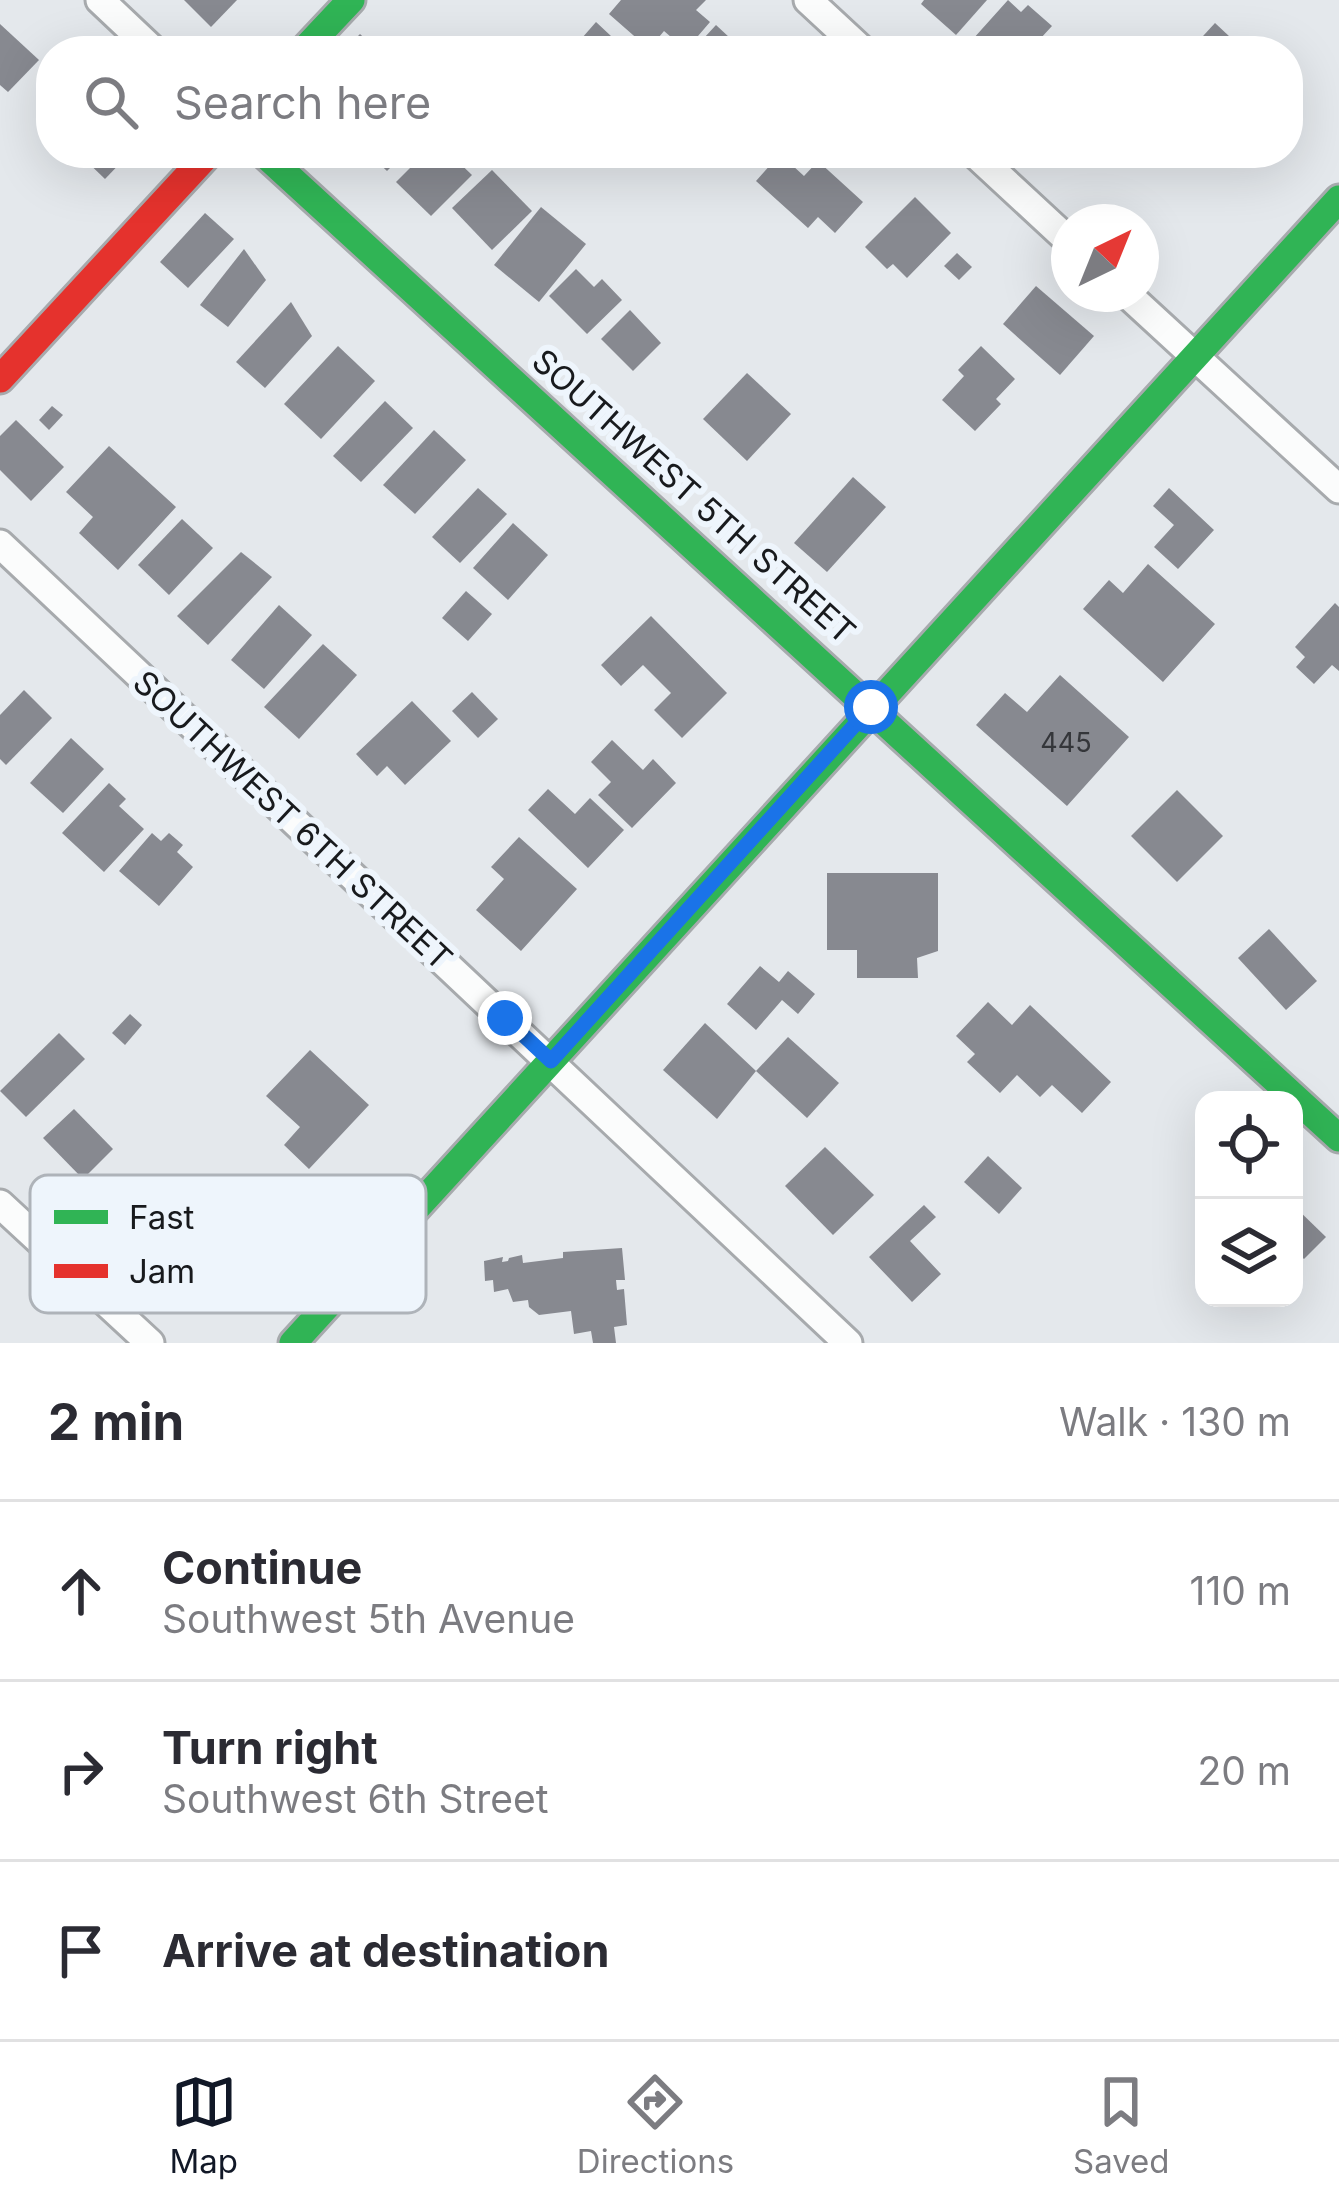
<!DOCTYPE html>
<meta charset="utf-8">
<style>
:root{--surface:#fff;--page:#f2f2f3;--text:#2b2b33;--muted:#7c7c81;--line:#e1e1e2;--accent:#111827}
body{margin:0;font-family:Inter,sans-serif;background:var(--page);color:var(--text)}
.controls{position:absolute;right:36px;bottom:36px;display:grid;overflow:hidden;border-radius:24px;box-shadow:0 12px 48px #0002}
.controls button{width:108px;height:108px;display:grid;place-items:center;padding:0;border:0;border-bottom:3px solid var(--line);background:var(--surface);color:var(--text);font:60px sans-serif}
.compass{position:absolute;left:1051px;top:204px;width:108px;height:108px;border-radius:50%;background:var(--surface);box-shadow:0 12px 48px #0002;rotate:43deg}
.stop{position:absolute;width:36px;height:36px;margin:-27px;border:9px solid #1a73e8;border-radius:50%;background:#fff}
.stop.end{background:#1a73e8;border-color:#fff;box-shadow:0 3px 12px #0008}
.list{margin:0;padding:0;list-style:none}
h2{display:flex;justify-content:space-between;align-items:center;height:156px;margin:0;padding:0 48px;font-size:51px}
h2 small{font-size:39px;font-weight:400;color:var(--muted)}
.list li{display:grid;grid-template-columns:78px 1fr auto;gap:36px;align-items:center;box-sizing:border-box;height:180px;padding:0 48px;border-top:3px solid var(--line)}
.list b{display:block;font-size:45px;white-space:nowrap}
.list p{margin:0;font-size:39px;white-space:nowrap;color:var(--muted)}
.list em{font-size:39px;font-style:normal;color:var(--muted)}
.icon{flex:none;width:66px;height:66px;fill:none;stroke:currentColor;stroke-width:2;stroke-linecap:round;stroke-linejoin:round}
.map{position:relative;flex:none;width:1339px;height:1343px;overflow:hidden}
.search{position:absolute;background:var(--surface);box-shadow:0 12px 48px #0002;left:36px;right:36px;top:36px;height:132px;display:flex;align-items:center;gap:30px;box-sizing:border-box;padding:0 42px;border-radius:48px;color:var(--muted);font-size:45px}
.sheet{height:696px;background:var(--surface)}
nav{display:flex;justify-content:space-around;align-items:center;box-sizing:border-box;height:168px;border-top:3px solid var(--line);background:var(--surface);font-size:33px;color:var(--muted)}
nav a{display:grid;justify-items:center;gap:6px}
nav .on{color:var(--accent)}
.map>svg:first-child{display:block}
</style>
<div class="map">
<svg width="1339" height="1343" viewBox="0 0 1339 1343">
<rect width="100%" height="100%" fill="#e4e8ec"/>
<g fill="#878990">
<path d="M184,0h53l-26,27z"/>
<path d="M621,0h85l-10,10 14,12 -24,28 -22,-19 -15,18 -40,-35z"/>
<path d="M924,0h63l-31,35 -35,-31z"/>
<path d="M1008,0l13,12 7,-7 24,21 -23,25h-21l-5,-5 -5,5h-12l-13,-12z"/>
<path d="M596,22l15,14v6l9,9h-23l-15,-13z"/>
<path d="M1215,23l30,28h-50l-3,-3z"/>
<path d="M0,24l39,36 -31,32 -8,-7z"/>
<path d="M716,25l28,26h-52z"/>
<path d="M360,34l18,17h-35z"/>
<path d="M1065,39l13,12h-24z"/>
<path d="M51,100v26l-14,-13z"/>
<path d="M78,153h52l-25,26z"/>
<path d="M368,153h37l-18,18z"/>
<path d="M425,153h24l23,22 -41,41 -35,-34z"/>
<path d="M780,154l24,22 14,-15 45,41 -28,31 -17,-16 -10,11 -52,-47z"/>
<path d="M492,170l40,41 -40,39 -40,-42z"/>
<path d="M915,197l36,36 -44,45 -14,-14 -6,5 -22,-22z"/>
<path d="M541,207l45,37 -47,58 -45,-37z"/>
<path d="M205,213l29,26 -46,49 -28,-26z"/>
<path d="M244,249l22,31 -38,47 -28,-22z"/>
<path d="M957,253l15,14 -13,13 -15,-14z"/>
<path d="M576,269l18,18 8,-8 20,21 -35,34 -38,-38z"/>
<path d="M1036,286l58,50 -34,39 -57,-51z"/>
<path d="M291,302l21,34 -47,52 -29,-26z"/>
<path d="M630,310l31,33 -28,28 -32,-32z"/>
<path d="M338,346l37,35 -54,58 -37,-35z"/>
<path d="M981,346l34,33 -19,20 5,5 -26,27 -33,-31 22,-24 -6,-6z"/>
<path d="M747,373l44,41 -44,47 -44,-42z"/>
<path d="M385,401l28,27 -52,54 -28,-26z"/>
<path d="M52,406l11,9 -14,15 -10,-10z"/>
<path d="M16,420l48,47 -33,34 -31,-31v-34z"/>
<path d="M434,430l32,30 -51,54 -32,-29z"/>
<path d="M109,446l67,61 -58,63 -39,-37 14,-16 -27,-25z"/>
<path d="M853,477l33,30 -59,65 -33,-29z"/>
<path d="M478,488l29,26 -47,49 -28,-26z"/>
<path d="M1169,488l45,42 -36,39 -24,-22 20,-22 -21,-19z"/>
<path d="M182,519l31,29 -44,47 -31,-30z"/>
<path d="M513,523l35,32 -40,45 -35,-32z"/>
<path d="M241,552l31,25 -64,68 -31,-29z"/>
<path d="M1148,564l67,60 -52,58 -80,-73 26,-29 14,13z"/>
<path d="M466,591l26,23 -24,27 -26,-23z"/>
<path d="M1335,603l4,4v64l-7,-6 -18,19 -18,-17 9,-10 -10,-10z"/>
<path d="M279,605l33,30 -48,54 -33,-29z"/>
<path d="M651,616l76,77 -45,45 -28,-28 17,-17 -28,-28 -22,21 -20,-21z"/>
<path d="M323,644l34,31 -58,64 -35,-32z"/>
<path d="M1060,675l69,62 -62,69 -91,-81 29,-32 22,19z"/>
<path d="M24,690l28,28 -46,47 -6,-6v-44z"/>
<path d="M472,692l26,27 -20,19 -26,-27z"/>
<path d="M412,701l39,40 -46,44 -18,-19 -10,10 -21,-22z"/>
<path d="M71,738l33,31 -41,44 -33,-30z"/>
<path d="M612,740l31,30 10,-11 23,24 -44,45 -34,-33 13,-13 -20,-20z"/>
<path d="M109,783l17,16 -7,7 25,23 -40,43 -42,-39z"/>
<path d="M548,789l27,25 15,-16 34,32 -36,38 -60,-58z"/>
<path d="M1177,790l46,46 -46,46 -46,-46z"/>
<path d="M152,833l9,8 8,-8 14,12 -6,7 16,15 -34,39 -40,-35z"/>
<path d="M519,837l58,52 -56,62 -45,-41 28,-31 -13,-12z"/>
<path d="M827,873h111v78l-21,7 1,20h-61v-28h-30z"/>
<path d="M1269,929l48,52 -31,29 -48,-52z"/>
<path d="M760,966l19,16 9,-11 27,23 -17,20 -16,-14 -26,30 -29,-26z"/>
<path d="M988,1002l24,23 18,-20 81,77 -29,31 -30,-28 -12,12 -23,-22 -17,18 -33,-31 8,-8 -19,-18z"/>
<path d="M130,1014l12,11 -17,20 -13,-12z"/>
<path d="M705,1023l51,48 -39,48 -54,-49z"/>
<path d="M59,1033l26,26 -59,58 -26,-26z"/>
<path d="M788,1037l51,46 -32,35 -51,-47z"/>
<path d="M310,1050l59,55 -60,64 -25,-24 16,-18 -34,-31z"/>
<path d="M74,1109l39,40 -30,30 -40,-41z"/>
<path d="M825,1147l49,48 -41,40 -48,-49z"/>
<path d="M988,1156l34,32 -23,26 -35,-32z"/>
<path d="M924,1205l12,12 -26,24 31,33 -29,28 -43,-45z"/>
<path d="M1294,1206l32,31 -22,22 -10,-9z"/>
<path d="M622,1248l3,32h-9l1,10 7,-1 3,36 -13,2 2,16h-23l-2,-12 -17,3 -3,-23 -32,4 -10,-8 -1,-7 -15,2 -5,-13 -14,3 -1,-12 -8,1 -1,-20 19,-4 -1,5 6,-1 1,-3 13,-3 1,8 40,-5v-6z"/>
</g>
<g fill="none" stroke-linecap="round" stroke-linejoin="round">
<g stroke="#a7aaad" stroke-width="33">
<g id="street">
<path d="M100,0l54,51"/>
<path d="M808,0l55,51"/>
<path d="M974,153l95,88"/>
<path d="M1127,294l212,195"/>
<path d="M0,544l848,799"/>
<path d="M0,1204l150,139"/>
</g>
</g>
<g stroke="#a7aaad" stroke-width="33">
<g id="fast">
<path d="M303,51l48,-51"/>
<path d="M263,153l1076,985"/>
<path d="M293,1343l1046,-1144"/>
</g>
</g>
<g stroke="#a7aaad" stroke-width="33">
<path id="jam" d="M0,379l209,-226"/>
</g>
<use href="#street" stroke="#fbfcfc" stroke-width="27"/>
<use href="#fast" stroke="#30b455" stroke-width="27"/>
<use href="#jam" stroke="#e5322d" stroke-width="27"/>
</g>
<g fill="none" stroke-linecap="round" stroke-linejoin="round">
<path stroke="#1a73e8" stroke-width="15" d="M505,1018l46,43 320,-354"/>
</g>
<g text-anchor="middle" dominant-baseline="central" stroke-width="12" stroke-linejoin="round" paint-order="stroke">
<g font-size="27" fill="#34363a">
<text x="1066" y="742">445</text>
</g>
<g font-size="33" fill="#181a1d" stroke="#eef5fc">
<text transform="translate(694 496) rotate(42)">SOUTHWEST 5TH STREET</text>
<text transform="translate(293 820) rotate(43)">SOUTHWEST 6TH STREET</text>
</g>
</g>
<rect x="30" y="1175" width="396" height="138" rx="18" fill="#eef5fc" stroke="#aeb3b9" stroke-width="3"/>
<rect x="54" y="1210" width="54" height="14" fill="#30b455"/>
<rect x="54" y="1264" width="54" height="14" fill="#e5322d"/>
<g font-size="33" fill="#181a1d">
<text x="129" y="1229">Fast</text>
<text x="129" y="1283">Jam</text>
</g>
</svg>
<div class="controls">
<button><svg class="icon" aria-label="locate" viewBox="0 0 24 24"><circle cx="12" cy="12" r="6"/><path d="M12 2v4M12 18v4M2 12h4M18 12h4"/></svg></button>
<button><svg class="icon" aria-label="layers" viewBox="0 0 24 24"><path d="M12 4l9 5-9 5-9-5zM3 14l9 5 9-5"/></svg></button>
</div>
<svg class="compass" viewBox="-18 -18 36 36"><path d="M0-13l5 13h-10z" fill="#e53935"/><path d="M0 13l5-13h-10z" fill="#7c7c81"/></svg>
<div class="stop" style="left:871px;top:707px"></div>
<div class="stop end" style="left:505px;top:1018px"></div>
<div class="search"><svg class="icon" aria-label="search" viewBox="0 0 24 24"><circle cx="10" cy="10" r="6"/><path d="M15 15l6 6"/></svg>Search here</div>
</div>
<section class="sheet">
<h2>2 min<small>Walk · 130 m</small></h2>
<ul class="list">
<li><svg class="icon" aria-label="ahead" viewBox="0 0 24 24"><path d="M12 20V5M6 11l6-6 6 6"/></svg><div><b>Continue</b><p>Southwest 5th Avenue</p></div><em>110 m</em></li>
<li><svg class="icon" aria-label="right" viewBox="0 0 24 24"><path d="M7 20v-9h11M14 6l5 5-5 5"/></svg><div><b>Turn right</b><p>Southwest 6th Street</p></div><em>20 m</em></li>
<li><svg class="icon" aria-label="arrive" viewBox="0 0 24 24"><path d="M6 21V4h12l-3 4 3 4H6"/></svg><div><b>Arrive at destination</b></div></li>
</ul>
</section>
<nav>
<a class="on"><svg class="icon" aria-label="map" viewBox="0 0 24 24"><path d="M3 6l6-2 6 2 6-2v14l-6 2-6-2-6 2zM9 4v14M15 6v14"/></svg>Map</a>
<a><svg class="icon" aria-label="directions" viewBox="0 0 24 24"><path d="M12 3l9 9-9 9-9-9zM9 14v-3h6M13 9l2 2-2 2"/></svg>Directions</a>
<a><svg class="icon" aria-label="saved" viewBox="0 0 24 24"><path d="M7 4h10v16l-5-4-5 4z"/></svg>Saved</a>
</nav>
